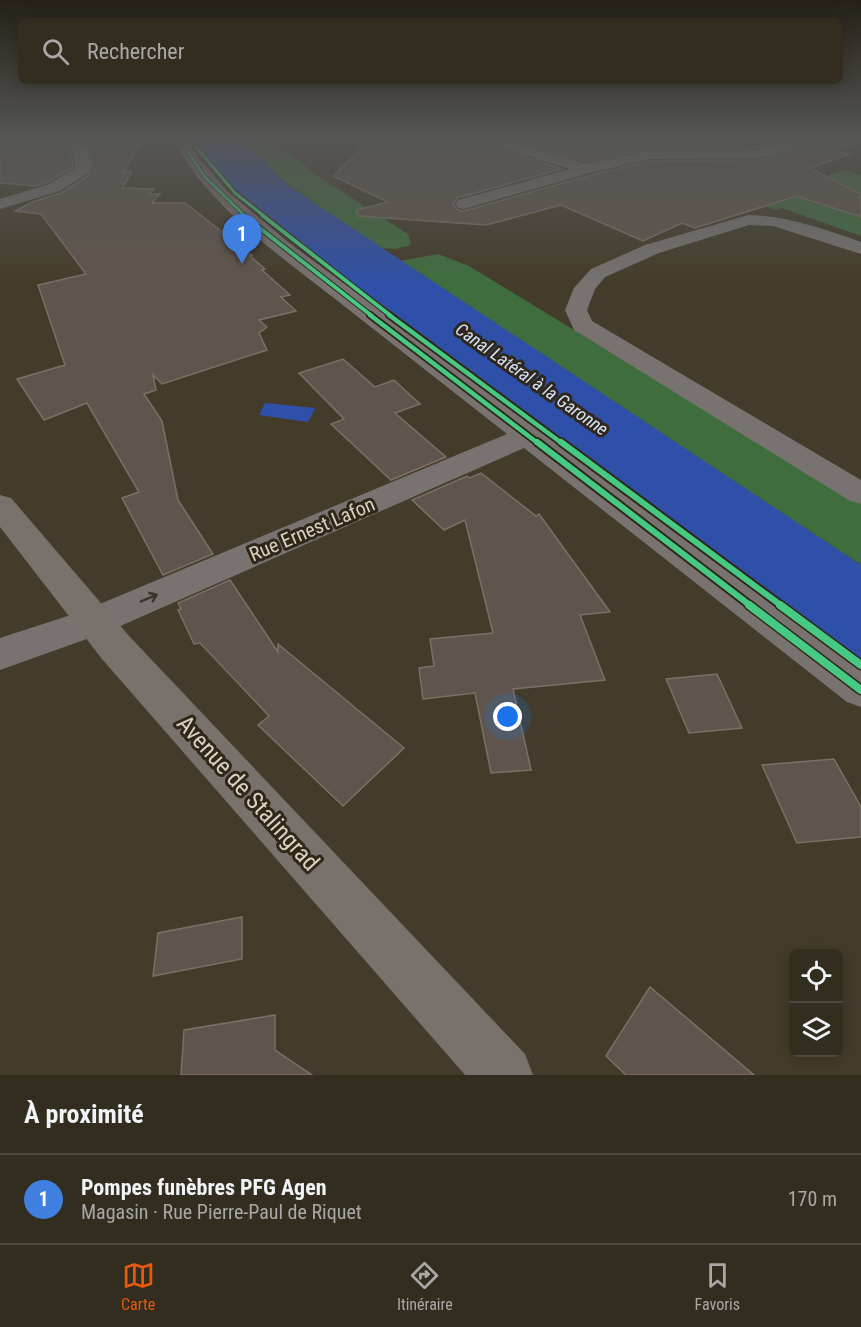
<!DOCTYPE html>
<html lang="fr">
<meta charset="utf-8">
<style>
:root{--surface:#332d20;--page:#3b3529;--text:#f1f3f6;--muted:#a9a8a5;--line:#4e493e;--accent:#ea580c}
body{margin:0;font-family:"Roboto Condensed",sans-serif;background:var(--page);color:var(--text)}
.controls{position:absolute;right:18px;bottom:18px;display:grid;overflow:hidden;border-radius:9px;box-shadow:0 3px 15px #0003}
.controls button{width:54px;height:54px;display:grid;place-items:center;padding:0;border:0;border-bottom:2px solid var(--line);background:var(--surface);color:var(--text);font:30px sans-serif}
.you{position:absolute;left:508px;top:717px;width:21px;height:21px;margin:-15px;border:4px solid #fff;border-radius:50%;background:#1a73e8;box-shadow:0 0 0 9px #1a73e833}
.badge{display:grid;place-items:center;width:39px;height:39px;border-radius:50%;background:var(--accent);color:#fff;font-size:20px;font-weight:700}
.pin{position:absolute;translate:-50% -50px;filter:drop-shadow(0 2px 3px #0008)}
.pin::after{content:'';position:absolute;top:32px;width:21px;height:18px;background:inherit;clip-path:polygon(0 0,100% 0,50% 100%)}
.list{margin:0;padding:0;list-style:none}
h2{display:flex;justify-content:space-between;align-items:center;height:78px;margin:0;padding:0 24px;font-size:26px}
h2 small{font-size:20px;font-weight:400;color:var(--muted)}
.list li{display:grid;grid-template-columns:39px 1fr auto;gap:18px;align-items:center;box-sizing:border-box;height:90px;padding:0 24px;border-top:2px solid var(--line)}
.list b{display:block;font-size:22px;white-space:nowrap}
.list p{margin:0;font-size:20px;white-space:nowrap;color:var(--muted)}
.list em{font-size:20px;font-style:normal;color:var(--muted)}
.icon{flex:none;width:33px;height:33px;fill:none;stroke:currentColor;stroke-width:2;stroke-linecap:round;stroke-linejoin:round}
.map{position:relative;flex:none;width:861px;height:1075px;overflow:hidden}
.search{position:absolute;background:var(--surface);box-shadow:0 3px 15px #0003;left:18px;right:18px;top:18px;height:66px;display:flex;align-items:center;gap:15px;box-sizing:border-box;padding:0 21px;border-radius:9px;color:var(--muted);font-size:22px}
.sheet{height:168px;background:var(--surface)}
nav{display:flex;justify-content:space-around;align-items:center;box-sizing:border-box;height:84px;border-top:2px solid var(--line);background:var(--surface);font-size:16px;color:var(--muted)}
nav a{display:grid;justify-items:center;gap:3px}
nav .on{color:var(--accent)}
.map>svg:first-child{display:block}
</style>
<div class="map">
<svg width="861" height="1075" viewBox="0 0 861 1075">
<rect width="100%" height="100%" fill="#443c2a"/>
<g fill="#3f6d3e">
<path d="M240,137h28l51,40 89,57 3,11 -16,4 -15,-1 -94,-65z"/>
<path d="M844,170l17,5v61l-79,-28 -6,2 -22,-8z"/>
<path d="M438,254l31,12 167,102 225,127v70l-461,-304z"/>
</g>
<g fill="#2f50a8">
<path d="M193,137h47l46,47 575,381v95l-520,-386 -106,-85 -37,-42z"/>
<path d="M265,403l50,5 -7,14 -49,-7z"/>
</g>
<g fill="#60554c" stroke="#7c7066" stroke-width="1.5">
<path d="M36,137h15l10,5 4,-1 6,8 2,18 -25,15 -12,4 -36,-3v-39z"/>
<path d="M108,137h11l9,13 13,-7 -17,29h8l-10,16 32,1 -5,5h11l-8,9h33l67,52 -2,1 15,13 -3,1 28,25 -9,2 15,14 -37,9 8,7 -8,6 8,17 -105,34 -9,-9 3,15 -12,4 18,27 16,79 35,54 -50,21 -41,-77 17,-6 -52,-89 -43,17 -27,-41 48,-14 -27,-80 48,-11 -45,-60 -26,-3 17,-9 29,-9 28,-18 3,-16 -8,-20z"/>
<path d="M377,137h96l3,5 86,27 -105,29 -4,7 5,5 6,1 127,-36 58,-14 110,-1 67,-18 3,-5h32v4l-26,10 15,3 -40,14 51,26v23l-64,-21 -102,32 -13,-5 -39,18 -82,-36 -75,20 -128,-9 -1,-6 31,-8 -55,-26 28,-27 9,-1z"/>
<path d="M501,137h298l-41,11 -109,1 -62,13z"/>
<path d="M343,359l32,28 19,-7 26,24 -25,9 51,44 -55,23 -60,-56 13,-5 -45,-46z"/>
<path d="M481,473l55,43 3,-2 71,98 -30,3 25,65 -92,9 18,81 -40,3 -16,-80 -52,6 -4,-31 15,-2 -4,-27 63,-6 -28,-113 -21,10 -32,-30 55,-24 3,2z"/>
<path d="M230,580l48,72v-8l126,104 -61,58 -85,-81 11,-9 -69,-73 -6,1 -16,-34 3,-1 -3,-6z"/>
<path d="M717,674l25,54 -53,5 -23,-54z"/>
<path d="M834,759l27,48v30l-64,6 -35,-78z"/>
<path d="M242,917v42l-89,17 5,-43z"/>
<path d="M650,987l104,88h-128l-20,-19z"/>
<path d="M275,1015v35l37,25h-131l3,-45z"/>
</g>
<g fill="none" stroke-linecap="round" stroke-linejoin="round">
<g fill="#787371" fill-rule="evenodd">
<path d="M65,137h14c9,10 15,24 9,36l-28,18 -60,18v-10l49,-15 26,-16 -2,-20z"/>
<path d="M172,137h14l10,18 31,36 61,51 573,425v40l-14,-5 -323,-254 -415,183 -109,39v-32l83,-27 424,-177c-56,-44 -112,-88 -168,-132 -61,-48 -131,-95 -167,-165z"/>
<path d="M361,137h14l-7,10 -5,1 -7,-4z"/>
<path d="M475,137h20l92,27 62,-13 109,-1 48,-13h21l-2,3 -66,18 -110,1 -59,14 -126,36 -6,-1 -3,-4 3,-4 112,-31 -93,-29z"/>
<path d="M748,215c39,1 76,14 113,27v12l-88,-28 -24,-1 -90,28 -54,24 -10,12 -8,21 5,11 269,159v24l-11,-3 -276,-171 -9,-20 9,-22 17,-19 54,-24z"/>
</g>
<path fill="#79726c" fill-rule="evenodd" d="M0,495l11,3 119,139 395,417 8,21h-68l-363,-416 -102,-132z"/>
<g stroke="#2f281a" stroke-width="4.5">
<g id="cycleway-far4">
<path d="M179,137l25,39 41,40"/>
<path d="M196,147l39,46 29,23"/>
</g>
</g>
<g stroke="#2f281a" stroke-width="6">
<g id="cycleway-far3">
<path d="M243,215l129,101"/>
<path d="M262,215l129,101"/>
</g>
</g>
<g stroke="#2f281a" stroke-width="8">
<g id="cycleway-far2">
<path d="M370,315l169,129"/>
<path d="M389,315l174,129"/>
</g>
</g>
<g stroke="#2f281a" stroke-width="10">
<g id="cycleway-far1">
<path d="M537,442l214,164"/>
<path d="M561,442l221,164"/>
</g>
</g>
<g stroke="#2f281a" stroke-width="11">
<g id="cycleway">
<path d="M749,605l112,85"/>
<path d="M780,605l81,60"/>
</g>
</g>
<use href="#cycleway-far4" stroke="#46c982" stroke-width="3"/>
<use href="#cycleway-far3" stroke="#46c982" stroke-width="4"/>
<use href="#cycleway-far2" stroke="#46c982" stroke-width="4.5"/>
<use href="#cycleway-far1" stroke="#46c982" stroke-width="6"/>
<use href="#cycleway" stroke="#46c982" stroke-width="8"/>
</g>
<defs><path id="oneway-shaft" d="M-6 0H5M1.5-3L5.5 0L1.5 3" fill="none" stroke-width="1.6" stroke-linecap="round" stroke-linejoin="round" transform="scale(1.5)"/></defs>
<use stroke="#3a3327" href="#oneway-shaft" transform="translate(149 598) rotate(-23)"/>
<linearGradient id="sky" x2="0" y2="1"><stop stop-color="#252117"/><stop offset="0.48" stop-color="#565655"/><stop offset="1" stop-color="#565655" stop-opacity="0"/></linearGradient>
<rect width="861" height="287" fill="url(#sky)"/>
<g text-anchor="middle" dominant-baseline="central" stroke-width="6" stroke-linejoin="round" paint-order="stroke">
<g font-size="18" font-style="italic" fill="#d5e2fc" stroke="#2f281a">
<text transform="translate(532 379) rotate(35)">Canal Latéral à la Garonne</text>
</g>
<g font-size="20" fill="#dad1bf" stroke="#2f281a">
<text transform="translate(312 529) rotate(-23)">Rue Ernest Lafon</text>
</g>
<g font-size="24" fill="#dad1bf" stroke="#2f281a">
<text transform="translate(248 793) rotate(48)">Avenue de Stalingrad</text>
</g>
</g>
</svg>
<div class="controls">
<button><svg class="icon" aria-label="locate" viewBox="0 0 24 24"><circle cx="12" cy="12" r="6"/><path d="M12 2v4M12 18v4M2 12h4M18 12h4"/></svg></button>
<button><svg class="icon" aria-label="layers" viewBox="0 0 24 24"><path d="M12 4l9 5-9 5-9-5zM3 14l9 5 9-5"/></svg></button>
</div>
<div class="you"></div>
<div class="pin badge" style="left:242px;top:264px;background:#3f7fe0">1</div>
<div class="search"><svg class="icon" aria-label="search" viewBox="0 0 24 24"><circle cx="10" cy="10" r="6"/><path d="M15 15l6 6"/></svg>Rechercher</div>
</div>
<section class="sheet">
<h2>À proximité<small></small></h2>
<ul class="list">
<li><span class="badge" style="background:#3f7fe0">1</span><div><b>Pompes funèbres PFG Agen</b><p>Magasin · Rue Pierre-Paul de Riquet</p></div><em>170 m</em></li>
</ul>
</section>
<nav>
<a class="on"><svg class="icon" aria-label="map" viewBox="0 0 24 24"><path d="M3 6l6-2 6 2 6-2v14l-6 2-6-2-6 2zM9 4v14M15 6v14"/></svg>Carte</a>
<a><svg class="icon" aria-label="directions" viewBox="0 0 24 24"><path d="M12 3l9 9-9 9-9-9zM9 14v-3h6M13 9l2 2-2 2"/></svg>Itinéraire</a>
<a><svg class="icon" aria-label="saved" viewBox="0 0 24 24"><path d="M7 4h10v16l-5-4-5 4z"/></svg>Favoris</a>
</nav>
